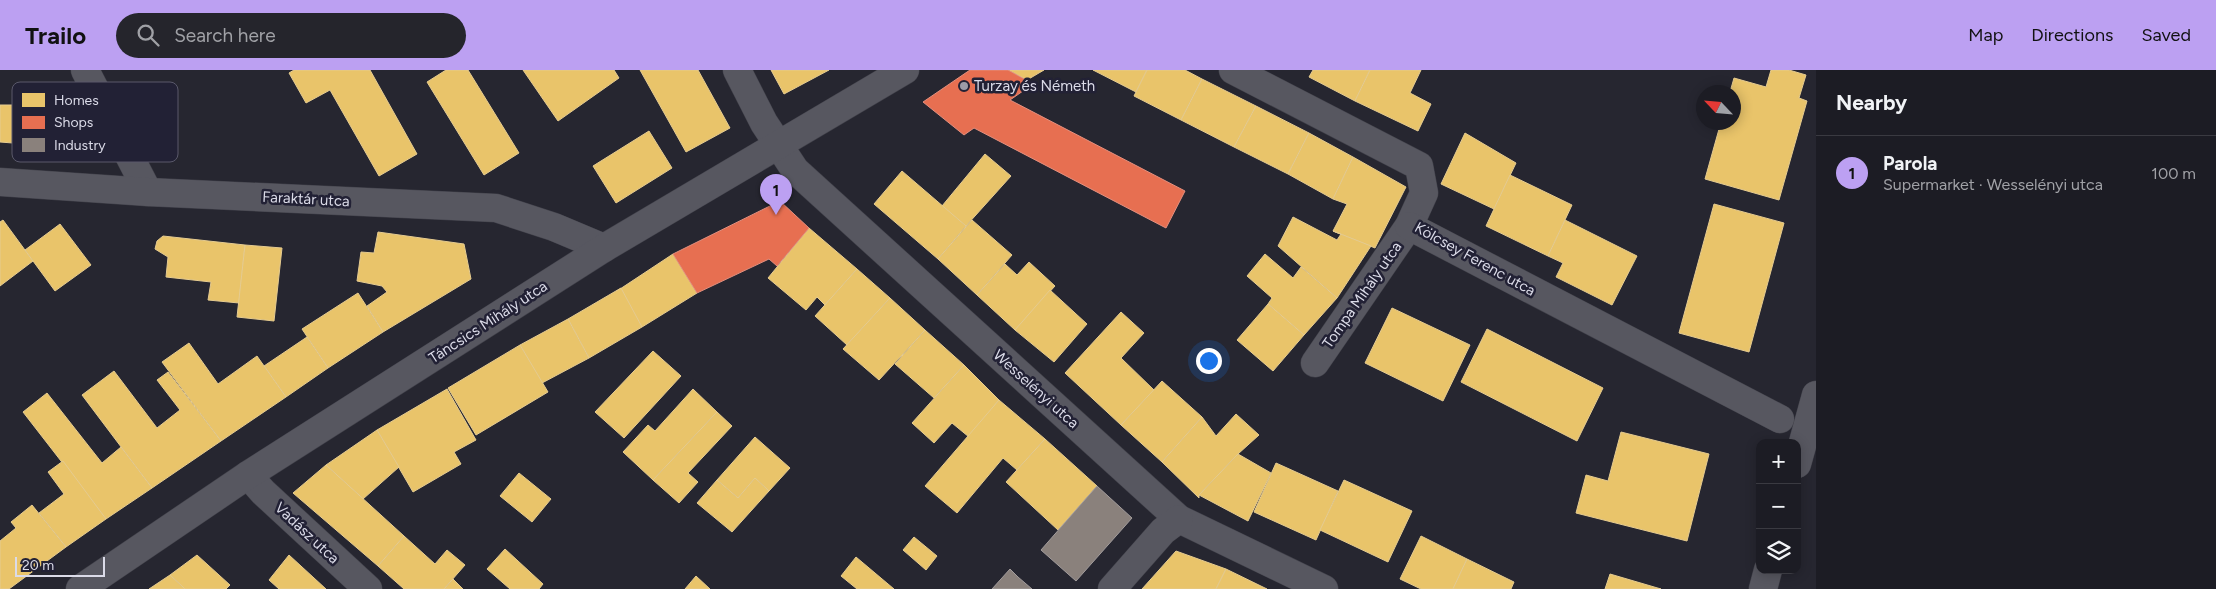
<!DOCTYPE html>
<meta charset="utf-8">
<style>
:root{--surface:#1c1c24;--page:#25252c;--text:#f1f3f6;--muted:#a0a1a6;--line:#3a3a41;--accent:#bca0f2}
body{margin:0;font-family:Figtree,sans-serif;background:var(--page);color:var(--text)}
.controls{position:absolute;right:15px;bottom:15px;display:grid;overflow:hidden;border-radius:10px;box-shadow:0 2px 12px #0003}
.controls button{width:45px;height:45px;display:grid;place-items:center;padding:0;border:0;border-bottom:1px solid var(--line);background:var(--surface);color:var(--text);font:25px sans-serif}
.compass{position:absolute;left:1696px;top:15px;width:45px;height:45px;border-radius:50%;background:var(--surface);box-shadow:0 2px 12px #0003;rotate:296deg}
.scale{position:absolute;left:15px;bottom:12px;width:90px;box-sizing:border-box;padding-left:5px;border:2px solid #dbdbe8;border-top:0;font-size:14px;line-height:18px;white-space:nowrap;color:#dbdbe8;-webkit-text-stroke:4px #222135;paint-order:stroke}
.you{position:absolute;left:1208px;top:290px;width:18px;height:18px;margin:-12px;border:4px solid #fff;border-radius:50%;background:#1a73e8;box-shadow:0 0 0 8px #1a73e833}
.badge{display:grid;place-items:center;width:32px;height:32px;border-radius:50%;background:var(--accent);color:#111;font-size:16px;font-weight:700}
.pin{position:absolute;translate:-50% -41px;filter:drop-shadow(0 1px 2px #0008)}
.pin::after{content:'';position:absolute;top:26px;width:18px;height:15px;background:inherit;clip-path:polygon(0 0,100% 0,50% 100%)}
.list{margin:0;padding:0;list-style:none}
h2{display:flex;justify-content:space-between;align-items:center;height:65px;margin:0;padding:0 20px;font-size:21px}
h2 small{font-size:16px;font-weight:400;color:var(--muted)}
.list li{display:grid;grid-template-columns:32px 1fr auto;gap:15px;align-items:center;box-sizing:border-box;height:75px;padding:0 20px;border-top:1px solid var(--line)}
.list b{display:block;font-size:19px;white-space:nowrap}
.list p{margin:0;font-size:16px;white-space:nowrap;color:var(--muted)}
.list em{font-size:16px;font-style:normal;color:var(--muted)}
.icon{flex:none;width:28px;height:28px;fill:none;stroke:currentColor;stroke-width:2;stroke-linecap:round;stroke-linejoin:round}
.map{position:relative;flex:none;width:1816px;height:519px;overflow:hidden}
header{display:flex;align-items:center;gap:30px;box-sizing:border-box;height:70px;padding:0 25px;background:var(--accent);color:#111}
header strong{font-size:24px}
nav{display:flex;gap:28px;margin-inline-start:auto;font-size:18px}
.search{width:350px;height:45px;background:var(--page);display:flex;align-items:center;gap:12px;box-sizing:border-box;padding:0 18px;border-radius:28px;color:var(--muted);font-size:19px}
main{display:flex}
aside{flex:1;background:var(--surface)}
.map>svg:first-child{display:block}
</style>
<header>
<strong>Trailo</strong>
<div class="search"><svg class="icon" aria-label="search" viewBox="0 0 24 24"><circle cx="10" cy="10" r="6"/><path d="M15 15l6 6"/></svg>Search here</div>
<nav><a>Map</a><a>Directions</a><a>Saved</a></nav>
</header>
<main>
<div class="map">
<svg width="1816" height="519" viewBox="0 0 1816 519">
<rect width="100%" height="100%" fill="#262630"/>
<g fill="#e9c46a" stroke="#e5cb90">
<path d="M294,0h76l47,84 -38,22 -49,-86 -24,13 -17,-30z"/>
<path d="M446,0h22l51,83 -35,22 -57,-93z"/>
<path d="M523,0h91l5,8 -61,43z"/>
<path d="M640,0h58l32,58 -44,24z"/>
<path d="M771,0h58l-45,24z"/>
<path d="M1008,0h36l-17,10z"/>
<path d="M1093,0h54l-11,22z"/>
<path d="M1147,0h38l17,9 -21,41 -47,-24z"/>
<path d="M1313,0h57l-15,31 -46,-24z"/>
<path d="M1370,0h51l-11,23 21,11 -13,27 -63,-30z"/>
<path d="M1771,0h18l17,5 -7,23 8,3 -28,99 -74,-21 16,-57h13v-30h-4l4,-14 32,9z"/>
<path d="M1202,9l54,27 -22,41 -53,-27z"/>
<path d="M60,15l30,37 -1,27 -89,-7v-37h35z"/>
<path d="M1256,36l53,27 -21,41 -54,-27z"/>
<path d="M649,61l23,37 -56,35 -23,-37z"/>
<path d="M1309,63l44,24 -20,42 -45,-25z"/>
<path d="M1465,63l51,30 -22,46 -53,-25z"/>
<path d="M985,84l26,22 -45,50 -24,-20z"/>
<path d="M1353,87l53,30 -31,61 -42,-17 14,-27 -14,-5z"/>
<path d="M902,101l64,55 -28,33 -64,-55z"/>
<path d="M1510,105l62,30 -24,51 -62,-30z"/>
<path d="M1714,134l70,19 -35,129 -70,-19z"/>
<path d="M1293,147l44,23 4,-6 -8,-3 38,15 -34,52 -59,-52z"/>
<path d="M3,150l30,41 -33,25v-64z"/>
<path d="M972,150l40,35 -35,40 -39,-36z"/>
<path d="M1565,150l72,36 -25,49 -56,-28 7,-14 -15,-7z"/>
<path d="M60,154l31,41 -36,26 -30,-41z"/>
<path d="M809,158l48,41 -32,36 -8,-8 -11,13 -38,-32z"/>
<path d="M378,162l86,12 7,35 -88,53 -16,-26 20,-14 -5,-6 -25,-5 4,-29 13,1z"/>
<path d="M163,166l82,9 -6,58 -31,-3 3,-18 -45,-5 2,-20 -13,-8 2,-8z"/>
<path d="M245,175l37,3 -8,73 -37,-4z"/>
<path d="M673,184l24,39 -55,34 -25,-36z"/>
<path d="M1265,184l28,24 8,-11 36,31 -33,37 -36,-31 4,-6 -25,-22z"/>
<path d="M1029,192l26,24 -40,44 -38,-35 28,-31 12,11z"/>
<path d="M857,199l33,29 -43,47 -32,-29z"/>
<path d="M621,218l21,39 -53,31 -21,-39z"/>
<path d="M1050,220l37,34 -33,38 -39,-32z"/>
<path d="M358,223l25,39 -55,36 -26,-39z"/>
<path d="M890,228l35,32 -46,50 -36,-31z"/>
<path d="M1268,234l36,31 -31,36 -36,-31z"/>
<path d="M1392,238l78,37 -27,56 -78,-38z"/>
<path d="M1121,242l23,21 -23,25 33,32 -33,35 -56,-52z"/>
<path d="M568,249l21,39 -47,25 -22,-38z"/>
<path d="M1487,259l116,59 -26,53 -116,-59z"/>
<path d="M925,260l39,35 -30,33 -39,-34z"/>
<path d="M307,267l21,31 -42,29 -22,-31z"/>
<path d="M189,273l29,41 39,-28 29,41 -65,44 -59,-79z"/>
<path d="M520,275l28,47 -72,43 -28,-47z"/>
<path d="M653,281l28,25 -57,62 -29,-26z"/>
<path d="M964,295l35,35 -30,37 -17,-14 -18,20 -22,-20z"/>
<path d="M114,301l43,57 23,-18 -23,-30 11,-8 53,69 -69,47 -70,-93z"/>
<path d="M1162,311l40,36 -40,45 -41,-37z"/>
<path d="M447,319l29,51 -22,12 7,12 -48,28 -36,-62z"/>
<path d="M693,319l24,23 -64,68 -30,-28 25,-27 7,6z"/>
<path d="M47,323l55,70 19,-16 31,41 -46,31 -83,-107z"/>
<path d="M999,330l46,39 -28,31 -14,-12 -46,55 -32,-27z"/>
<path d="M717,342l15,14 -44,47 10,9 -19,21 -26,-23z"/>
<path d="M1236,344l23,21 -21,19 -39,41v3l-37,-36 40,-45 14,19z"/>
<path d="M377,360l22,37 -36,32 -37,-34z"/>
<path d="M1621,362l88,22 -22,87 -111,-28 10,-38 22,6z"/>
<path d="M755,367l35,31 -21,23 -14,-13 -17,20 -21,-18z"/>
<path d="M1045,369l52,47 -39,44 -52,-48z"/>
<path d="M1238,384l33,19 -23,48 -49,-26z"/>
<path d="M63,391l43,58 -40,28 -27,-34 25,-19 -16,-22z"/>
<path d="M1276,393l62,28 -22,49 -62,-28z"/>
<path d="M326,395l78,71 -26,30 -85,-73z"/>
<path d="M519,403l32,26 -19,23 -32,-26z"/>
<path d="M755,408l14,13 -37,41 -35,-29 20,-23 21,18z"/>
<path d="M1344,410l68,31 -24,51 -68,-32z"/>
<path d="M32,435l34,42 -57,42h-9v-48l16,-13 -5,-6z"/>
<path d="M404,466l31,28 12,-14 18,15 -21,24h-40l-26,-23z"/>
<path d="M1421,466l46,23 -14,30h-32l-21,-10z"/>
<path d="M914,467l23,19 -11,14 -23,-20z"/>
<path d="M505,479l38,35 -4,5h-29l-23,-20z"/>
<path d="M1176,481l50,18 -10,20h-74z"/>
<path d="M197,485l33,30 -4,4h-41l-15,-14z"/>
<path d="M289,485l37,34h-47l-10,-9z"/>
<path d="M856,487l38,32h-37l-16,-13z"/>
<path d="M1467,489l47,23 -3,7h-58z"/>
<path d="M1226,499l41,20h-51z"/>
<path d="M1610,504l51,15h-56z"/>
<path d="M170,505l15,14h-36z"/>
<path d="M696,506l14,13h-25z"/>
<path d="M453,509l10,10h-19z"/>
</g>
<g fill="#e76f51" stroke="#e38f7e">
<path d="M970,0h38l25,14 -23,16 175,91 -19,37 -192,-100 -10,7 -41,-33z"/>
<path d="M780,131l29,27 -32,38 -8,-7 -72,34 -24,-39z"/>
</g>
<g fill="#8a817c" stroke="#a29c9c">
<path d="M1097,416l35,32 -56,63 -35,-31z"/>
<path d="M1010,499l8,8 14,12h-40z"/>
</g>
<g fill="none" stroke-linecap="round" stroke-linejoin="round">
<g stroke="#41414a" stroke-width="29">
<g id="minor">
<path d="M85,0l63,122"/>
<path d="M737,0l27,53 31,47 384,349 145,70"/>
<path d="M1233,0l186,96 5,27 -15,33 -94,137"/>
<path d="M0,112l148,10 348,16 58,19 50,21"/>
<path d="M1409,156l371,193"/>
<path d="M1797,394l19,-69"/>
<path d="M248,405l15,17 105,97"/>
<path d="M80,519l168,-114 356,-227 301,-178"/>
<path d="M1112,519l51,-58 16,-12"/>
<path d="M1763,519l5,-19"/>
</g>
</g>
<use href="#minor" stroke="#575760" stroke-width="28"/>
</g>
<circle fill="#9c9ca8" stroke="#222135" stroke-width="2" cx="964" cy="16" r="5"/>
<g text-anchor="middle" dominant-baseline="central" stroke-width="5" stroke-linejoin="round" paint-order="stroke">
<g font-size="15" fill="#dbdbe8" stroke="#222135" text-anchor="start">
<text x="974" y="16">Turzay és Németh</text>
</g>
<g font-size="15" fill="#dbdbe8" stroke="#222135">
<text transform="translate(306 129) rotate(3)">Faraktár utca</text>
<text transform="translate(1475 189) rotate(29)">Kölcsey Ferenc utca</text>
<text transform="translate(1362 225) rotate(-55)">Tompa Mihály utca</text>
<text transform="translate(488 252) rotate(-33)">Táncsics Mihály utca</text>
<text transform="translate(1036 319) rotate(42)">Wesselényi utca</text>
<text transform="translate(307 463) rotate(43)">Vadász utca</text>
</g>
</g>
<rect x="12" y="12" width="166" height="80" rx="8" fill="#222135" stroke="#5a596b" stroke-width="1"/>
<rect x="22" y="23" width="23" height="14" fill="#e9c46a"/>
<rect x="22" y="46" width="23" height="13" fill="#e76f51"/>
<rect x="22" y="68" width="23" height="14" fill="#8a817c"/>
<g font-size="14" fill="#dbdbe8">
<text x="54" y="35">Homes</text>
<text x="54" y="57">Shops</text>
<text x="54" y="80">Industry</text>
</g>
</svg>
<div class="controls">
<button>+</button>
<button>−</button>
<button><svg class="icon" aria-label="layers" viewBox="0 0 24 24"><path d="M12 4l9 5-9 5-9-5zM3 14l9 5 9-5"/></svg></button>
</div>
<svg class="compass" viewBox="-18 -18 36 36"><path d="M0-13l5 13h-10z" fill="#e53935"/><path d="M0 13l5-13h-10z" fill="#a0a1a6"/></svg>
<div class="scale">20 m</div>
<div class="you"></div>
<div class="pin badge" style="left:776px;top:145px">1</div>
</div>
<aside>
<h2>Nearby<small></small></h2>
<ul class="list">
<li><span class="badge">1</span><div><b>Parola</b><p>Supermarket · Wesselényi utca</p></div><em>100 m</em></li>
</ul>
</aside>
</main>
